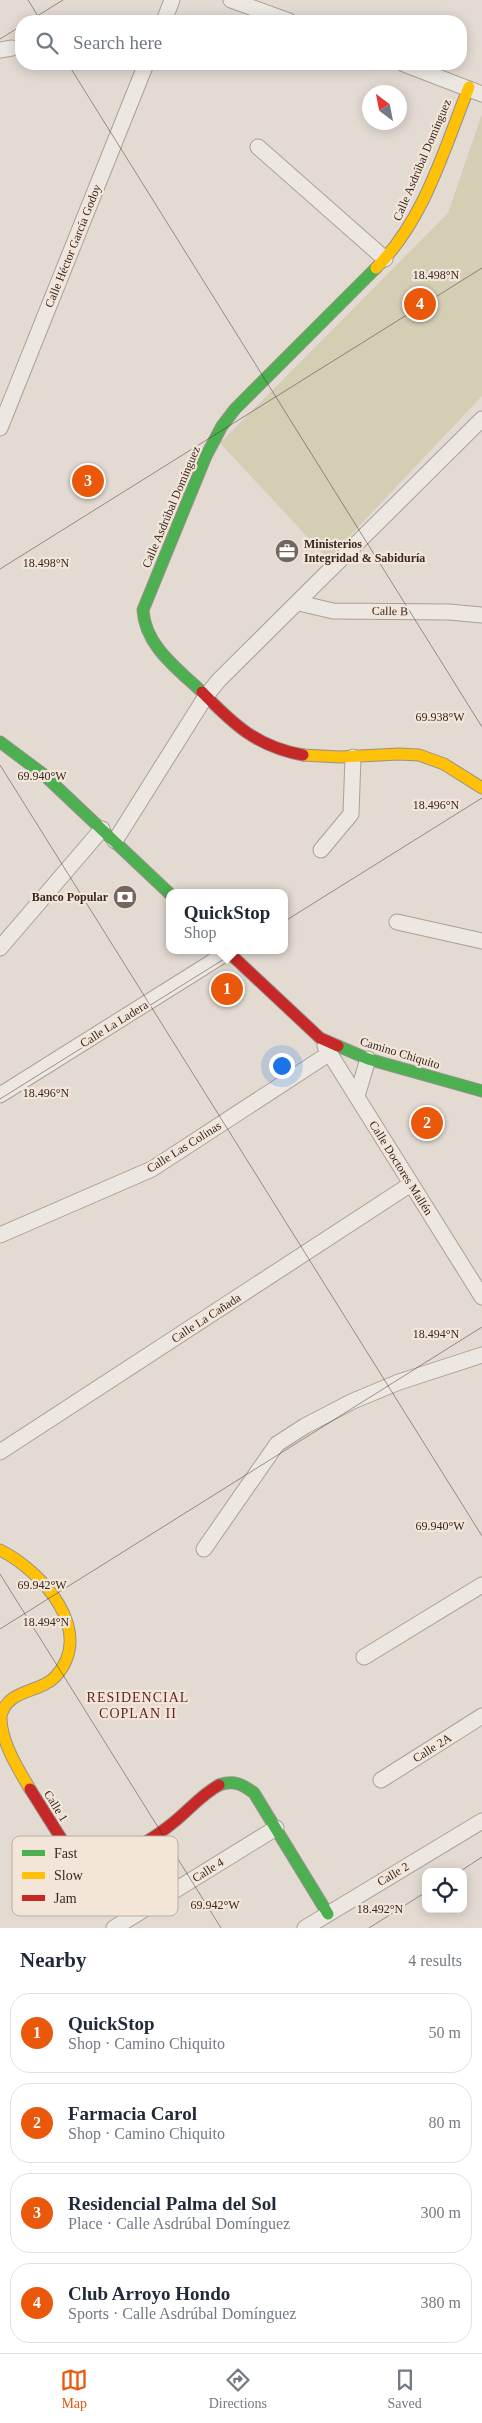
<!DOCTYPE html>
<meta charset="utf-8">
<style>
:root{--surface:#fff;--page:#f6f6f7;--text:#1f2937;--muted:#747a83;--line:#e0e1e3;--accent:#ea580c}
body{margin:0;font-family:"Times New Roman",serif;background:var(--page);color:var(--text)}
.controls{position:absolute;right:15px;bottom:15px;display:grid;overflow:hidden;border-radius:10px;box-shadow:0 2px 12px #0003}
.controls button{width:45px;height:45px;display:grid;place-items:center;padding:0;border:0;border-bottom:1px solid var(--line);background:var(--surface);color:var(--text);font:25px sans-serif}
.compass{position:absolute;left:362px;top:85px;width:45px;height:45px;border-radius:50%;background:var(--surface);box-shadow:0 2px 12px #0003;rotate:328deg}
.you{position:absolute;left:281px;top:1065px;width:18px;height:18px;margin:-12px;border:4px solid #fff;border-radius:50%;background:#1a73e8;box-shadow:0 0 0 8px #1a73e833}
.badge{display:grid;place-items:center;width:32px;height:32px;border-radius:50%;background:var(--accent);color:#fff;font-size:16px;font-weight:700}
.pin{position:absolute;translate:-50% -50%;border:2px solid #fff;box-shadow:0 1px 5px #0006}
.popup{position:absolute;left:166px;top:889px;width:122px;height:65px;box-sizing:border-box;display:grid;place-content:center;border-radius:10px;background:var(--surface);filter:drop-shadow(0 1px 4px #0005);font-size:16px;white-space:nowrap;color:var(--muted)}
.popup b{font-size:19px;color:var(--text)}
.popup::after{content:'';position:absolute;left:50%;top:100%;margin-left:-10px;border:10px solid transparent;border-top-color:var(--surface)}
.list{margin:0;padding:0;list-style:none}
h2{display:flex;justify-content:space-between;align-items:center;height:65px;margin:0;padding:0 20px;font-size:21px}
h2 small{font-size:16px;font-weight:400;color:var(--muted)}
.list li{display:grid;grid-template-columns:32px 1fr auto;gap:15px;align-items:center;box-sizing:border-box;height:80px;margin:0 10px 10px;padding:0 10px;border:1px solid var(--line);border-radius:20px}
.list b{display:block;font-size:19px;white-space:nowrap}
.list p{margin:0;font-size:16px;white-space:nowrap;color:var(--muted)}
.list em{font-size:16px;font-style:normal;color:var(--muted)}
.icon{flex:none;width:28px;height:28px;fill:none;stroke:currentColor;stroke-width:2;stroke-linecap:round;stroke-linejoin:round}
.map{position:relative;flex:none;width:482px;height:1928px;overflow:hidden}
.search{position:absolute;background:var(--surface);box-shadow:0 2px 12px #0003;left:15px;right:15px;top:15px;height:55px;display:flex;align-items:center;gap:12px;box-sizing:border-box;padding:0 18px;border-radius:20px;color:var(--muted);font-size:19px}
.sheet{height:425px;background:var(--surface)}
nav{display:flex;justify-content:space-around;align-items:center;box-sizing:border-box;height:70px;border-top:1px solid var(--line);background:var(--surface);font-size:14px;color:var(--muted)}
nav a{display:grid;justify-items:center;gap:2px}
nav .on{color:var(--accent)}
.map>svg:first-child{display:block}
</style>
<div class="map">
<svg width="482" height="1928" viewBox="0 0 482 1928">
<rect width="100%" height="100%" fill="#e3dad2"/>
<path fill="#d4ceb5" d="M482,114v282l-154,163 -108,-116 228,-230z"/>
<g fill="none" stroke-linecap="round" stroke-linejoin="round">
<g stroke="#a9a09a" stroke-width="17">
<g id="street">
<path d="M231,0l58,21"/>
<path d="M164,21l8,-21"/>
<path d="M0,50l12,-2"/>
<path d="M404,64l78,30"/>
<path d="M258,147l127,112"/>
<path d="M0,428l146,-364"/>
<path d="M299,603l34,8 116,1 33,3"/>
<path d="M115,841l91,-145 13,-16 263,-261"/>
<path d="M321,850l30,-36 2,-57"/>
<path d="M397,922l85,19"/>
<path d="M0,948l102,-119"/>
<path d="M325,1046l157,251"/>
<path d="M0,1095l228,-143"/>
<path d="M357,1096l11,-37"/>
<path d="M0,1235l152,-66 178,-116"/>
<path d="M0,1452l411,-268"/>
<path d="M204,1549l73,-105 28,-18 48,-25 46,-19 83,-27"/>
<path d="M364,1657l118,-72"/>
<path d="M381,1780l101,-64"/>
<path d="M114,1928l162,-100"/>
<path d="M305,1928l177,-107"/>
</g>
</g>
<g stroke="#98908a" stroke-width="13">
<g id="fast">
<path d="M202,692c-24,-23 -57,-46 -59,-82l63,-154 16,-30 13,-17 141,-141"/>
<path d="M0,742l43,32 127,120"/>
<path d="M338,1046l30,13 114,32"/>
<path d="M219,1785c15,-5 23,-1 35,8l74,121"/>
</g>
</g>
<g stroke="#98908a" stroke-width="13">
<g id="slow">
<path d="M376,268c49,-49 68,-119 93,-181"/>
<path d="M303,755l37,2 59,-3 20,1 25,9 38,24"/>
<path d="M0,1550c42,21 97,82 55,127 -15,16 -48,12 -54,39 -1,24 17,53 29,73"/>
</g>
</g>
<g stroke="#98908a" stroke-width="13">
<g id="jam">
<path d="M202,692c31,32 55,55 101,63"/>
<path d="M226,950l94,88 18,8"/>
<path d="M30,1789l34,54c32,32 82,2 110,-21 15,-12 27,-27 45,-37"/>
</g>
</g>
<use href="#street" stroke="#ece7e1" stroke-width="15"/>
<use href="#fast" stroke="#4caf50" stroke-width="11"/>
<use href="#slow" stroke="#ffc107" stroke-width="11"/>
<use href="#jam" stroke="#c62828" stroke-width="11"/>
</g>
<path fill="none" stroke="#372822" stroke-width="1" stroke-opacity="0.45" d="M28,0l13,21M29,21l34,-21M0,39l21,-13M68,64l414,663M0,569l482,-301M0,765l482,771M0,1099l482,-301M0,1574l221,354M0,1629l482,-302M459,1872l23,-15M369,1928l57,-36"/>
<defs>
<g id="office-disc" transform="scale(1.25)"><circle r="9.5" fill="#736660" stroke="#f3e6d9"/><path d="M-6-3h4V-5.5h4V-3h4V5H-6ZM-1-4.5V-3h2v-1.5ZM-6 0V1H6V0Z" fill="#fff"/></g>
<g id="bank-disc" transform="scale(1.25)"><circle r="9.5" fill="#736660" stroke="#f3e6d9"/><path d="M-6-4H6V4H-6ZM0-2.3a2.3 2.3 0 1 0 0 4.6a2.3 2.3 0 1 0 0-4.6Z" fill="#fff"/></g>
</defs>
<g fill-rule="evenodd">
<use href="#office-disc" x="287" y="551"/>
<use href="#bank-disc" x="125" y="897"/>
</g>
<g text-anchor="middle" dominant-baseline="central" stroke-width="4.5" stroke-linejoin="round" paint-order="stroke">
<g font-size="12" fill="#372822" stroke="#f3e6d9">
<text transform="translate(422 160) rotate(-67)">Calle Asdrúbal Domínguez</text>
<text transform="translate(73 246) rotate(-68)">Calle Héctor García Godoy</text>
<text transform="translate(171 507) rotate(-67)">Calle Asdrúbal Domínguez</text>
<text transform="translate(390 611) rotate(1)">Calle B</text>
<text transform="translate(114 1024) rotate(-32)">Calle La Ladera</text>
<text transform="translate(400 1053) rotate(17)">Camino Chiquito</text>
<text transform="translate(184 1147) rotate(-32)">Calle Las Colinas</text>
<text transform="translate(401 1168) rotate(58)">Calle Doctores Mallén</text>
<text transform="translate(206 1318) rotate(-33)">Calle La Cañada</text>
<text transform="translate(432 1748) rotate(-32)">Calle 2A</text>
<text transform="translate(56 1806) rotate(58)">Calle 1</text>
<text transform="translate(208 1870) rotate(-32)">Calle 4</text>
<text transform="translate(393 1874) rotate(-31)">Calle 2</text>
</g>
<g font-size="12" font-weight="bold" fill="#372822" stroke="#f3e6d9" text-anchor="start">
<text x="304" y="544">Ministerios<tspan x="304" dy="14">Integridad &amp; Sabiduría</tspan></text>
<text x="108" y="897" text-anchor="end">Banco Popular</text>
</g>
<g font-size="14" letter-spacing="1" fill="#602626" stroke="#f3e6d9">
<text x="138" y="1697">RESIDENCIAL<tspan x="138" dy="16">COPLAN II</tspan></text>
</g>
</g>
<rect x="12" y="1836" width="166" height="80" rx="8" fill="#f3e6d9" stroke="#bbada2" stroke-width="1"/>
<rect x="22" y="1850" width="23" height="6" fill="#4caf50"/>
<rect x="22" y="1872" width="23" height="7" fill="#ffc107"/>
<rect x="22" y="1895" width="23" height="6" fill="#c62828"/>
<g font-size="14" fill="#372822">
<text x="54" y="1858">Fast</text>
<text x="54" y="1880">Slow</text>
<text x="54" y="1903">Jam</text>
</g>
<g font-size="12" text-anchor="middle" fill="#372822" stroke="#f3e6d9" stroke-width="4.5" stroke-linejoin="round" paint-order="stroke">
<text x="436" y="279">18.498°N</text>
<text x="46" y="567">18.498°N</text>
<text x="440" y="721">69.938°W</text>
<text x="42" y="780">69.940°W</text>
<text x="436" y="809">18.496°N</text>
<text x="46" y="1097">18.496°N</text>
<text x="436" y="1338">18.494°N</text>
<text x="440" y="1530">69.940°W</text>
<text x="42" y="1589">69.942°W</text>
<text x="46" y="1626">18.494°N</text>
<text x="215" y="1909">69.942°W</text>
<text x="380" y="1913">18.492°N</text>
</g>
</svg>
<div class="controls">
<button><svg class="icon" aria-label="locate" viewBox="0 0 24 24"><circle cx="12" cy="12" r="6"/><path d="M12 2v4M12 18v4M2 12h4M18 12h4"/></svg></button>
</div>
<svg class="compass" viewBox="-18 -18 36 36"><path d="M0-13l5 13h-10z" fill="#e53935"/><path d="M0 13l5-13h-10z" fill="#747a83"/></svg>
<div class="you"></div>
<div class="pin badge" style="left:227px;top:989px">1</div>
<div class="popup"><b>QuickStop</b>Shop</div>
<div class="pin badge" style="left:427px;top:1123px">2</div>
<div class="pin badge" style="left:88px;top:481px">3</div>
<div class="pin badge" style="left:420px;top:304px">4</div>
<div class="search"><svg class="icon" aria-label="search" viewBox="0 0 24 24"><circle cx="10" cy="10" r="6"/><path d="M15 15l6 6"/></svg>Search here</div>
</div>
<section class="sheet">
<h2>Nearby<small>4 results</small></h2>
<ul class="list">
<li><span class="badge">1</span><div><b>QuickStop</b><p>Shop · Camino Chiquito</p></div><em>50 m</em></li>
<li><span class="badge">2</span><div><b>Farmacia Carol</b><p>Shop · Camino Chiquito</p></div><em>80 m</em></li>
<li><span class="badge">3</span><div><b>Residencial Palma del Sol</b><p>Place · Calle Asdrúbal Domínguez</p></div><em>300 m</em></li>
<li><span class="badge">4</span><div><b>Club Arroyo Hondo</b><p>Sports · Calle Asdrúbal Domínguez</p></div><em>380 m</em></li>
</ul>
</section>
<nav>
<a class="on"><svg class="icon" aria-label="map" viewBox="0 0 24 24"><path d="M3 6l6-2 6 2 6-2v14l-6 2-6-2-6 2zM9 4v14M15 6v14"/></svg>Map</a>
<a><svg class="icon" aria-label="directions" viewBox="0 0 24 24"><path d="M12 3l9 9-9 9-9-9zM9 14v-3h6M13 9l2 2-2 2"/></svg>Directions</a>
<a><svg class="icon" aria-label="saved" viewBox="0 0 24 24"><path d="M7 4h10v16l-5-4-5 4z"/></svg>Saved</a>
</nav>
